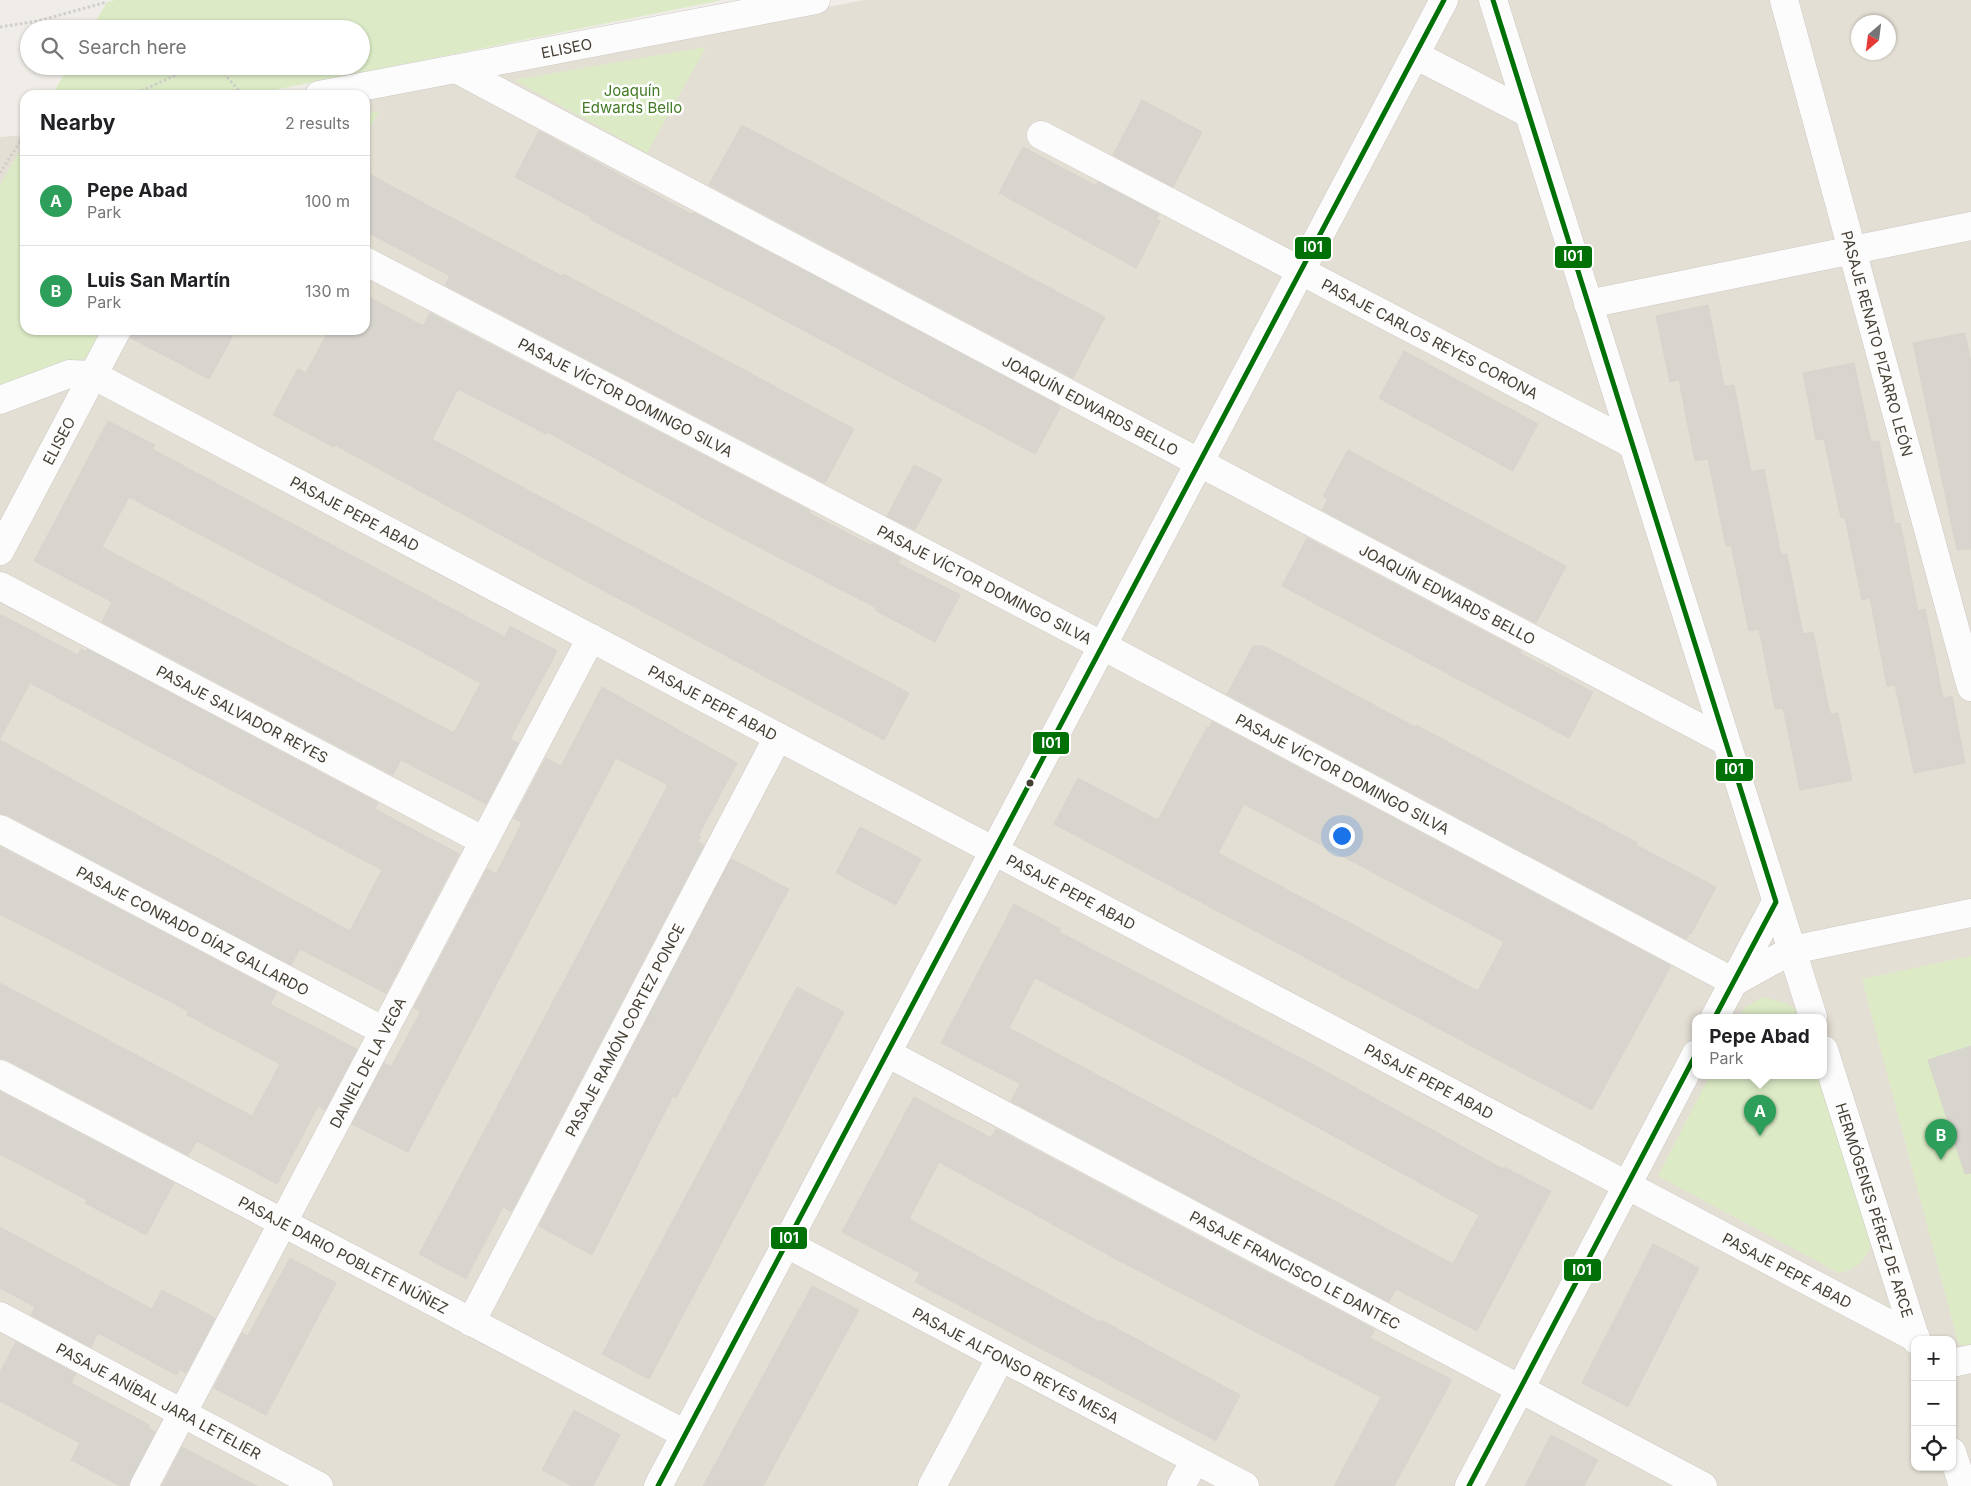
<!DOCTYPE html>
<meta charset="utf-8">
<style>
:root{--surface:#fff;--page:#f2f2f2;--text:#202124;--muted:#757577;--line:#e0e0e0;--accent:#ea580c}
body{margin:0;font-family:Inter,sans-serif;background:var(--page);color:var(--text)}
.controls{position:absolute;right:15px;bottom:15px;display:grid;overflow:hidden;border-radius:10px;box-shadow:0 1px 4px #0004}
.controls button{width:45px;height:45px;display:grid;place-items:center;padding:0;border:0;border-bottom:1px solid var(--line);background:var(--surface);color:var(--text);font:25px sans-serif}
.compass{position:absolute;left:1851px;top:15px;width:45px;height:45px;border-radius:50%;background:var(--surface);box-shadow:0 1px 4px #0004;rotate:208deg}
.you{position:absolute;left:1341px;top:835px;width:18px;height:18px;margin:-12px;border:4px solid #fff;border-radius:50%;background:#1a73e8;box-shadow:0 0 0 8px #1a73e833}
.badge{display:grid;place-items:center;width:32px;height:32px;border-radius:50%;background:var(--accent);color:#fff;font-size:16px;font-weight:700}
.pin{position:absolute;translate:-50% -41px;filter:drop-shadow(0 1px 2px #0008)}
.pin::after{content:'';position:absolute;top:26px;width:18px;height:15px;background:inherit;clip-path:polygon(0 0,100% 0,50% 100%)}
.popup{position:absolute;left:1692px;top:1014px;width:135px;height:65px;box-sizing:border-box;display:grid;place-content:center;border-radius:10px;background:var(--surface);filter:drop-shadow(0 1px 4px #0005);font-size:16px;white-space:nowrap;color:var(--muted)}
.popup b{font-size:19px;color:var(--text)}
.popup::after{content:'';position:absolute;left:50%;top:100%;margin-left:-10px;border:10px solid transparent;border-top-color:var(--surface)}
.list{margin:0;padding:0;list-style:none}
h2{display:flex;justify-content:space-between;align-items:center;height:65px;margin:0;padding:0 20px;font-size:21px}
h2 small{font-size:16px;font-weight:400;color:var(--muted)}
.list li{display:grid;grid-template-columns:32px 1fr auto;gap:15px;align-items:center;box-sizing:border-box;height:90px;padding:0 20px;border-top:1px solid var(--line)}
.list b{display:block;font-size:19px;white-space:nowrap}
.list p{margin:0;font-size:16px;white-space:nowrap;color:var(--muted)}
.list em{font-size:16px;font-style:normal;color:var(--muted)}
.icon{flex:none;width:28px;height:28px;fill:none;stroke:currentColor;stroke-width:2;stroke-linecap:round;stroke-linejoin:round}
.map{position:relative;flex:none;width:1971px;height:1486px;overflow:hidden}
.search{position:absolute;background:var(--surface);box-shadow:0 1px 4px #0004;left:20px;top:20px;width:350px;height:55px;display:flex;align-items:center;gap:12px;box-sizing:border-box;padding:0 18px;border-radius:28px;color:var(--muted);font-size:19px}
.panel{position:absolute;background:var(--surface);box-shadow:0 1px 4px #0004;left:20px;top:90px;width:350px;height:245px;border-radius:15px}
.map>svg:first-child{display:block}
</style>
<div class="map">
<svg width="1971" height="1486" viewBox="0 0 1971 1486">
<rect width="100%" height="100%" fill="#f0ede8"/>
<path fill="#e4dfd4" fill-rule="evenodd" d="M864,0h1107v1486h-1971v-1349l25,-2v195h340v-232zM1858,22h30v30h-30zM1696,1017h128v58h-128zM1915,1340h37v127h-37z"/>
<g fill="#dcebc6">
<path d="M116,0h607l-474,95h-197l17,-29h292v-37h-270l16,-27z"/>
<path d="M706,47l-59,106 -133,-73z"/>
<path d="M379,111l-14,26v-23z"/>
<path d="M25,142v188h82l-14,25 -93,32v-202z"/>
<path d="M1971,956v393l-4,1 -9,-8 -96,-363z"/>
<path d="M1763,997l22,6 18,10 1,4h-65l6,-10z"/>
<path d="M1710,1075h112l52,163c-9,22 -12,29 -35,35l-181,-97z"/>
</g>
<g fill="#d8d4ce" stroke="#d8d4cd" fill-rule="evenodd">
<path d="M1142,100l60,32 -29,55 -60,-32z"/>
<path d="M742,125l363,192 -32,61 -364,-193z"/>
<path d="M539,131l152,83 4,-1 363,192 2,3 -25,46 -307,-164v1l-137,-71 1,-2 -77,-41z"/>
<path d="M1023,147l73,39 2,-4 61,32 -3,5 4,2 -24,47 -137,-75z"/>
<path d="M365,172l197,104 1,-2 77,40 214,115 -29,54 -380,-198 5,-9 -85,-45z"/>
<path d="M365,295l58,31 7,-13 380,198 -1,2 63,33 1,-2 28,14 -3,5 62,32 -25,47 -60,-32 1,-2 -154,-80 -175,-96 -1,2 -88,-45 -26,50 477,254 -25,47 -289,-154 -260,-141 -1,2 -61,-32 25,-46 8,4 23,-43h36z"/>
<path d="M1708,305l16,81 10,-1 17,87 13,-3 17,86 6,-1 16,80 10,-2 17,82 8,-1 14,67 -52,10 -17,-82 -8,1 -16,-80 -10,2 -18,-86 -5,1 -18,-87 -13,2 -16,-81 -9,2 -14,-66z"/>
<path d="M133,330h103l-27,49 -78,-41z"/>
<path d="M1965,333l6,29v187l-14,1 -44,-207z"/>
<path d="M1404,351l134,73 -25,47 -134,-73z"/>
<path d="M1854,363l17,79 8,-1 16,83 5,-1 18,88 7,-2 18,89 9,-2 13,67 -51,10 -19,-88 -8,1 -17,-88 -8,2 -17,-83 -4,1 -17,-79 -8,1 -13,-67z"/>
<path d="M108,421l47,24 -3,4 353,188 5,-11 47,25 -47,88 8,4 -32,61 -85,-44 -8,15 -291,-153 10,-20 -78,-41zM129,497l352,186 -27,50 -352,-186z"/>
<path d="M1348,450l218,116 -30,57 -214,-113 6,-11 -5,-3z"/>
<path d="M914,465l28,14 -27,51 -28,-14z"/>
<path d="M1307,538l214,113 -1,2 73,39 -24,46 -287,-152z"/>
<path d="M0,614l78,41 3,-6 5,3 1,-3 291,154 -3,6 84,45 -73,139 -86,-44 -9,16 -284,-150 -7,-2v-73l350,191 32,-61 -352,-187 -30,56z"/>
<path d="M1253,646h11l151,81 1,-2 222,118 -2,2 80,42 -25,47 -2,-1 -3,6 -459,-245z"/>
<path d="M602,687l135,76 -39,73 3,1 -3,5 6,3 -193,367 -8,-5 -37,72 -47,-25 249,-469 -52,-27 -208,394 -56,-28 32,-61 7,4 30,-56 -7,-3 73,-139 9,5 26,-51 -8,-5 32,-60 15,8z"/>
<path d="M1212,722l459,244 -79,144 -538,-286 24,-46 80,42 49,-93 2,1zM1244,804l260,138 -26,49 -260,-138z"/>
<path d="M860,827l61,32 -25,46 -60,-32z"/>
<path d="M0,847l277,145 -7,12 87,45 -32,61 -7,-4 -41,78 -80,-43 -9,14 -181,-95 -7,-2v-75l252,133 28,-52 -93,-49 1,-4 -188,-97z"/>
<path d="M731,859l58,30 -113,209 -3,-2 -81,159 -53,-29z"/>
<path d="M1014,904l47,25 -2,3 255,133 189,104 1,-2 47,24 -74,140 -81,-42 -7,13 -378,-201 9,-17 -79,-41zM1035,978l271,143 173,94 -26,49 -444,-236z"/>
<path d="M797,987l47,25 -195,367 -47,-25z"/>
<path d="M1971,1046v127l-6,1 -37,-114z"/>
<path d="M0,1092l174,91 -28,52 -61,-32 2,-3 -87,-46z"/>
<path d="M914,1097l77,41 5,-9 379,201 -5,8 82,42 -58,106h-60l47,-89 -269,-140 -173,-95 -30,57 191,103 1,-2 139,75 -24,46 -301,-159 5,-9 -78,-41z"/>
<path d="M0,1227l152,82 10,-19 53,28 -29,55 -7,-4 -2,6 -79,-42 -7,14 -60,-32 4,-8 -35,-19z"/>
<path d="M1653,1244l46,24 -71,139 -46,-24z"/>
<path d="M290,1258l46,25 -70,132 -52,-27 28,-55 6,3 3,-6z"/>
<path d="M812,1286l47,24 -33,60 -63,116h-60z"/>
<path d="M16,1342l60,32 -5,9 78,42 -1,3 7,4 -27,54h-8l-49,-26 9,-17 -80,-42v-29z"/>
<path d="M574,1410l46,25 -27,51h-21l-30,-16z"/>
<path d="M1551,1435l47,25 -14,26h-59z"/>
<path d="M182,1447l75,39h-95z"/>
</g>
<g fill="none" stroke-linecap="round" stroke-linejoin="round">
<g stroke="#ccc9c4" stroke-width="29">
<g id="minor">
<path id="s1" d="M1784,0l187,687"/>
<path id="s2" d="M456,69l1269,672"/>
<path id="s3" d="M319,95l497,-95"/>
<path id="s4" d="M1041,135l591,309"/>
<path id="s5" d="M365,261l738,385 631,336 58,-32 179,-37"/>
<path d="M1588,304l383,-78"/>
<path id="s6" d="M0,400l69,-26 24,1 1823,963"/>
<path id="s7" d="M0,551l117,-221"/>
<path id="s8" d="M0,586l484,255"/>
<path id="s9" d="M0,829l384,202"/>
<path d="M1715,1017l61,-115"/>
<path id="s10" d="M887,1053l816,433"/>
<path id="s11" d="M0,1074l685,360"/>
<path id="s12" d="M787,1244l458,242"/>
<path id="s13" d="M0,1316l319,170"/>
<path id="s14" d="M471,1322l307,-585"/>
<path d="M1952,1363l19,-4"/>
<path id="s15" d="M144,1486l447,-848"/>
<path d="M932,1486l69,-129"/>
<path d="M1181,1486l14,-26"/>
<path d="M1469,1486l227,-432"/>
</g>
</g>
<g stroke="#ccc9c4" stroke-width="29">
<g id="tertiary">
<path d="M1493,0l320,1017"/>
<path d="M1415,55l113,58"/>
<path id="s16" d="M1824,1050l92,290"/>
<path d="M1952,1452l11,34"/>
<path d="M658,1486l786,-1486"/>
</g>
</g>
<g stroke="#d0cec9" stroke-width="3" stroke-dasharray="2.5 2.5" stroke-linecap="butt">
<path d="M0,27l38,-6 69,-19"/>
<path d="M217,66l26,29"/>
<path d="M132,95l64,-29"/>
<path d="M0,173l25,-39"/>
</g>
<use href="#minor" stroke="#fdfcfc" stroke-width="28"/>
<use href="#tertiary" stroke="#fdfcfc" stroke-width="28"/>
<g stroke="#fff" stroke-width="9">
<g id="bus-1">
<path d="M1493,0l283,902 -61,115"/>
<path d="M658,1486l786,-1486"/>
<path d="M1469,1486l227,-432"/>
</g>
</g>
<use href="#bus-1" stroke="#007106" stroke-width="5"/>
</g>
<circle fill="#453e33" stroke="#fff" stroke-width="2" cx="1030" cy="783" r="4.5"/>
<g text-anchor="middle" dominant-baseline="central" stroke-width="5" stroke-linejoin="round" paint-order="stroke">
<g font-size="15" fill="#453e33" stroke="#fff">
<text stroke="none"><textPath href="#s3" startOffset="252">ELISEO</textPath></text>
<text stroke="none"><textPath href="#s4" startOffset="439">PASAJE CARLOS REYES CORONA</textPath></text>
<text stroke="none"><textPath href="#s1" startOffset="356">PASAJE RENATO PIZARRO LEÓN</textPath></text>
<text stroke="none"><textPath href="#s5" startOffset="294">PASAJE VÍCTOR DOMINGO SILVA</textPath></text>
<text stroke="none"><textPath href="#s2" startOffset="718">JOAQUÍN EDWARDS BELLO</textPath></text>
<text stroke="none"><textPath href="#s7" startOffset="125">ELISEO</textPath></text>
<text stroke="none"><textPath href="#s6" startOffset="394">PASAJE PEPE ABAD</textPath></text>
<text stroke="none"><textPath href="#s5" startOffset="699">PASAJE VÍCTOR DOMINGO SILVA</textPath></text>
<text stroke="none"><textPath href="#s2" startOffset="1122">JOAQUÍN EDWARDS BELLO</textPath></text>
<text stroke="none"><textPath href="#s6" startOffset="799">PASAJE PEPE ABAD</textPath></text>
<text stroke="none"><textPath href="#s8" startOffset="274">PASAJE SALVADOR REYES</textPath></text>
<text stroke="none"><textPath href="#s5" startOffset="1104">PASAJE VÍCTOR DOMINGO SILVA</textPath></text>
<text stroke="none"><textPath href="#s6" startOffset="1204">PASAJE PEPE ABAD</textPath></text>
<text stroke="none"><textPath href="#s9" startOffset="218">PASAJE CONRADO DÍAZ GALLARDO</textPath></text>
<text stroke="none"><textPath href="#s14" startOffset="330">PASAJE RAMÓN CORTEZ PONCE</textPath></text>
<text stroke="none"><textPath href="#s15" startOffset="479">DANIEL DE LA VEGA</textPath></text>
<text stroke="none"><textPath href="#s6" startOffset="1609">PASAJE PEPE ABAD</textPath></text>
<text stroke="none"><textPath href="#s16" startOffset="168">HERMÓGENES PÉREZ DE ARCE</textPath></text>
<text stroke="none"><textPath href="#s11" startOffset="388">PASAJE DARIO POBLETE NÚÑEZ</textPath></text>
<text stroke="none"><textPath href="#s10" startOffset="462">PASAJE FRANCISCO LE DANTEC</textPath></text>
<text stroke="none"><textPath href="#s6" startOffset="2014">PASAJE PEPE ABAD</textPath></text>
<text stroke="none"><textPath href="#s12" startOffset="259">PASAJE ALFONSO REYES MESA</textPath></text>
<text stroke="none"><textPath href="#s13" startOffset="180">PASAJE ANÍBAL JARA LETELIER</textPath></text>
</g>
<g font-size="15" fill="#437924" stroke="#fff">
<text x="632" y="90">Joaquín<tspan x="632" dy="17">Edwards Bello</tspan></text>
</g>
</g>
<g stroke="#fff" stroke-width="2">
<rect x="1294" y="236" width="38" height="24" rx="5" fill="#007106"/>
<rect x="1554" y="245" width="39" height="24" rx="5" fill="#007106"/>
<rect x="1032" y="731" width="38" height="24" rx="5" fill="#007106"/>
<rect x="1715" y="758" width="39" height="24" rx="5" fill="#007106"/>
<rect x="770" y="1226" width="38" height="24" rx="5" fill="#007106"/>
<rect x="1563" y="1258" width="39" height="24" rx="5" fill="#007106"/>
</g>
<g font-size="14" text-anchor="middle" font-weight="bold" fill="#fff">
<text x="1313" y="252">I01</text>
<text x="1573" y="261">I01</text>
<text x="1051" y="748">I01</text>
<text x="1734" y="774">I01</text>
<text x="789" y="1243">I01</text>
<text x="1582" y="1275">I01</text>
</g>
</svg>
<div class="controls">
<button>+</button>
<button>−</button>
<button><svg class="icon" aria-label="locate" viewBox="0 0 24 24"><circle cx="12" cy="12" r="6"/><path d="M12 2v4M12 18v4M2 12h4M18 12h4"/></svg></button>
</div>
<svg class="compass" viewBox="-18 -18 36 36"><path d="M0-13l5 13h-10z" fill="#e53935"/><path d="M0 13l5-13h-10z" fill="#757577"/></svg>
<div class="you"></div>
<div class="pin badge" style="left:1760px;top:1136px;background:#2e9e5b">A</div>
<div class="popup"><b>Pepe Abad</b>Park</div>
<div class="pin badge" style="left:1941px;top:1160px;background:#2e9e5b">B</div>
<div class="search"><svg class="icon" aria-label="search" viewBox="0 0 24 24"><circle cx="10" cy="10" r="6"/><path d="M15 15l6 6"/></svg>Search here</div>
<section class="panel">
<h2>Nearby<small>2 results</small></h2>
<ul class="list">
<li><span class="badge" style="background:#2e9e5b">A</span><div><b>Pepe Abad</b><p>Park</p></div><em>100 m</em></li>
<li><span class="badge" style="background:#2e9e5b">B</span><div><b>Luis San Martín</b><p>Park</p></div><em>130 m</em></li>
</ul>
</section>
</div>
